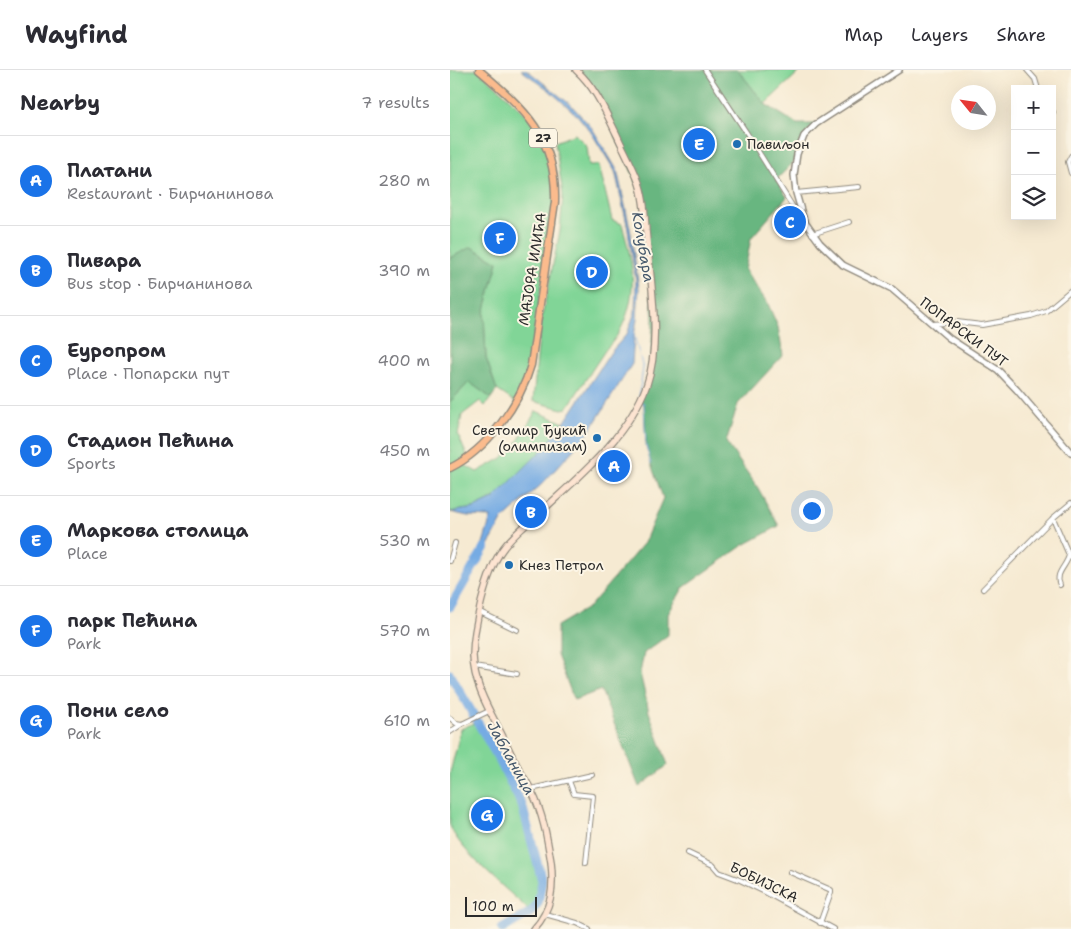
<!DOCTYPE html>
<meta charset="utf-8">
<style>
:root{--surface:#fff;--page:#f7f7f7;--text:#2b2b33;--muted:#7c7c81;--line:#e1e1e2;--accent:#1a73e8}
body{margin:0;font-family:"Shantell Sans",sans-serif;background:var(--page);color:var(--text)}
.controls{position:absolute;right:15px;top:15px;display:grid;overflow:hidden;border-radius:0px;box-shadow:0 5px 20px #0002}
.controls button{width:45px;height:45px;display:grid;place-items:center;padding:0;border:0;border-bottom:1px solid var(--line);background:var(--surface);color:var(--text);font:25px sans-serif}
.compass{position:absolute;left:501px;top:15px;width:45px;height:45px;border-radius:50%;background:var(--surface);box-shadow:0 5px 20px #0002;rotate:300deg}
.scale{position:absolute;left:15px;bottom:12px;width:72px;box-sizing:border-box;padding-left:5px;border:2px solid #2b2b2b;border-top:0;font-size:14px;line-height:18px;white-space:nowrap;color:#2b2b2b;-webkit-text-stroke:4px #fcf5e5;paint-order:stroke}
.you{position:absolute;left:361px;top:440px;width:18px;height:18px;margin:-12px;border:4px solid #fff;border-radius:50%;background:#1a73e8;box-shadow:0 0 0 8px #1a73e833}
.badge{display:grid;place-items:center;width:32px;height:32px;border-radius:50%;background:var(--accent);color:#fff;font-size:16px;font-weight:700}
.pin{position:absolute;translate:-50% -50%;border:2px solid #fff;box-shadow:0 1px 5px #0006}
.list{margin:0;padding:0;list-style:none}
h2{display:flex;justify-content:space-between;align-items:center;height:65px;margin:0;padding:0 20px;font-size:21px}
h2 small{font-size:16px;font-weight:400;color:var(--muted)}
.list li{display:grid;grid-template-columns:32px 1fr auto;gap:15px;align-items:center;box-sizing:border-box;height:90px;padding:0 20px;border-top:1px solid var(--line)}
.list b{display:block;font-size:19px;white-space:nowrap}
.list p{margin:0;font-size:16px;white-space:nowrap;color:var(--muted)}
.list em{font-size:16px;font-style:normal;color:var(--muted)}
.icon{flex:none;width:28px;height:28px;fill:none;stroke:currentColor;stroke-width:2;stroke-linecap:round;stroke-linejoin:round}
.map{position:relative;flex:none;width:621px;height:859px;overflow:hidden}
header{display:flex;align-items:center;gap:30px;box-sizing:border-box;height:70px;padding:0 25px;background:var(--surface);border-bottom:1px solid var(--line)}
header strong{font-size:24px}
nav{display:flex;gap:28px;margin-inline-start:auto;font-size:18px}
main{display:flex}
aside{flex:1;background:var(--surface)}
.map>svg:first-child{display:block}
</style>
<header>
<strong>Wayfind</strong>
<nav><a>Map</a><a>Layers</a><a>Share</a></nav>
</header>
<main>
<aside>
<h2>Nearby<small>7 results</small></h2>
<ul class="list">
<li><span class="badge">A</span><div><b>Платани</b><p>Restaurant · Бирчанинова</p></div><em>280 m</em></li>
<li><span class="badge">B</span><div><b>Пивара</b><p>Bus stop · Бирчанинова</p></div><em>390 m</em></li>
<li><span class="badge">C</span><div><b>Еуропром</b><p>Place · Попарски пут</p></div><em>400 m</em></li>
<li><span class="badge">D</span><div><b>Стадион Пећина</b><p>Sports</p></div><em>450 m</em></li>
<li><span class="badge">E</span><div><b>Маркова столица</b><p>Place</p></div><em>530 m</em></li>
<li><span class="badge">F</span><div><b>парк Пећина</b><p>Park</p></div><em>570 m</em></li>
<li><span class="badge">G</span><div><b>Пони село</b><p>Park</p></div><em>610 m</em></li>
</ul>
</aside>
<div class="map">
<svg width="621" height="859" viewBox="0 0 621 859">
<rect width="100%" height="100%" fill="#fcf5e5"/>
<filter id="ink" filterUnits="userSpaceOnUse"><feTurbulence type="fractalNoise" baseFrequency=".02" numOctaves="2"/><feDisplacementMap in="SourceGraphic" scale="10" xChannelSelector="R" yChannelSelector="G"/><feConvolveMatrix kernelMatrix="1 2 1 2 8 2 1 2 1" color-interpolation-filters="sRGB"/></filter>
<filter id="wash" filterUnits="userSpaceOnUse"><feTurbulence type="fractalNoise" baseFrequency=".0096" numOctaves="4" result="noise"/><feDisplacementMap in="SourceGraphic" scale="20" xChannelSelector="R" yChannelSelector="G"/><feGaussianBlur stdDeviation="1.12" result="paint"/><feColorMatrix in="noise" values="0 0 0 0 0 0 0 0 0 0 0 0 0 0 0 0 0 1.4 0 .05"/><feComposite in="paint" operator="in"/></filter>
<g filter="url(#wash)">
<rect width="100%" height="100%" fill="#f6ead2"/>
<g fill="#81d597" stroke="#568061">
<path d="M0,0h29l50,47 16,26 10,52 -27,181 -13,26 -18,-12 -11,-32 -2,-45 14,-51 -27,-15 -21,11z"/>
<path d="M288,0h63l-36,34z"/>
<path d="M125,64l12,12 2,19h10l13,55 10,4c3,12 7,25 9,38 5,29 -3,66 -25,87l-39,59 -5,1 -29,-8 7,-75 20,-95 3,-36 -8,-53z"/>
<path d="M19,312l22,16 -6,8 -5,-5 -18,14 -4,20 10,23 -7,5 16,9 25,-14 16,-17 18,-30 28,12c-23,28 -54,70 -87,84 -8,3 -18,3 -27,5v-44l2,-1 -2,-5v-60z"/>
<path d="M26,652l22,36 24,47 20,76 -4,22 -7,9c-19,-18 -76,-65 -81,-87v-52l11,-44z"/>
</g>
<g fill="#68b680" stroke="#4a7056">
<path d="M126,0h162l27,34 32,20h19l-9,8 -12,29 -19,19 11,17 -36,41 -6,32 23,34 10,23 5,28 -45,49 -12,38 32,46 21,38 -37,20 -59,42 -15,26v21l-24,18 -4,20 9,39 19,53 -29,22 -38,-97 -27,10 -17,-45v-29l32,-19 55,-64 19,-45 -12,-34 -5,-19 -2,-41 -4,-3 10,-28 3,-53 -11,-125 -43,-97z"/>
<path d="M21,177l27,15 -14,51 2,45 11,32 -6,8 -22,-16 -19,20v-144z"/>
</g>
<path fill="#76abe3" stroke="#506b87" d="M71,0h6l44,35 21,23 25,42 13,58 9,60 -2,31 -3,17 -2,28 -45,71 -45,49 -39,35 -11,20 -14,21 13,-43 -23,-1 -18,-4 24,-4 19,-9 50,-50 21,-26 47,-71 16,-18 8,-22 1,-32 -9,-56 -12,-53 -24,-39 -13,-16 -29,-26z"/>
<g fill="none" stroke-linecap="round" stroke-linejoin="round">
<g stroke="#76abe3" stroke-width="1">
<path d="M184,265l9,33 -4,29"/>
<path d="M191,332l3,1 2,42 5,19"/>
</g>
<g stroke="#76abe3" stroke-width="9">
<path d="M0,537l35,-60"/>
<path d="M0,604l48,84 24,47 20,76 -4,22 -7,9 -29,17"/>
</g>
</g>
</g>
<g filter="url(#ink)">
<g fill="none" stroke-linecap="round" stroke-linejoin="round">
<g stroke="#908a7e" stroke-width="6">
<g id="minor">
<path d="M255,0l43,65 48,77 6,4"/>
<path d="M577,0l8,9 3,10"/>
<path d="M602,41l1,1"/>
<path d="M621,86l-3,6 3,11"/>
<path d="M346,123l63,-6"/>
<path d="M362,164l37,-12"/>
<path d="M483,254l24,-2 25,3 49,-9 15,-5 25,-21"/>
<path d="M603,448l16,37c-2,11 -15,18 -9,30"/>
<path d="M0,491l5,-18"/>
<path d="M533,519l70,-71 18,-15"/>
<path d="M30,542l37,18"/>
<path d="M24,597l43,7"/>
<path d="M0,648l6,5 6,1 27,-13"/>
<path d="M0,662l12,-8"/>
<path d="M119,711l5,13 19,2 -7,67"/>
<path d="M81,719l61,-14"/>
<path d="M238,783l25,12 6,7 21,8 25,12 68,37"/>
<path d="M340,802l41,18v2l-11,31"/>
<path d="M95,844l32,9 12,6"/>
</g>
</g>
<g stroke="#908a7e" stroke-width="8">
<path id="tertiary" d="M449,0l-83,54 -12,12 -7,18 -3,21 2,18 8,28 16,22 23,22 49,24 57,49 49,32 19,20 54,63"/>
</g>
<g stroke="#908a7e" stroke-width="8">
<path id="secondary" d="M84,859c18,-20 20,-41 17,-67 -4,-25 -8,-48 -19,-70 -3,-7 -8,-14 -12,-21 -7,-12 -13,-26 -19,-38 -13,-25 -27,-48 -28,-77 0,-27 13,-84 29,-106 11,-16 27,-27 41,-40 39,-36 86,-75 104,-126 15,-43 3,-108 -1,-153 -1,-17 -2,-33 -7,-48 -6,-17 -15,-32 -22,-48 -12,-24 -21,-47 -41,-65"/>
</g>
<g stroke="#908a7e" stroke-width="9">
<path id="primary" d="M0,398c37,-18 70,-64 81,-103l24,-163c2,-64 -30,-93 -76,-132"/>
</g>
<use href="#minor" stroke="#fff" stroke-width="4"/>
<use href="#tertiary" stroke="#fff" stroke-width="5"/>
<use href="#secondary" stroke="#fde4d1" stroke-width="5.5"/>
<use href="#primary" stroke="#fbbb8d" stroke-width="6"/>
</g>
</g>
<g fill="#1f6fb2" stroke="#fcf5e5" stroke-width="2">
<circle cx="287" cy="74" r="5"/>
<circle cx="147" cy="368" r="5"/>
<circle cx="59" cy="495" r="5"/>
</g>
<g text-anchor="middle" dominant-baseline="central" stroke-width="4" stroke-linejoin="round" paint-order="stroke">
<rect fill="#fcf5e5" stroke="#6a6863" stroke-width="1" x="79" y="58.5" width="28" height="19" rx="4"/>
<g font-size="12" font-weight="bold" fill="#2b2b2b">
<text x="93" y="68">27</text>
</g>
<g font-size="14" fill="#2b2b2b" stroke="#fcf5e5" text-anchor="start">
<text x="297" y="74">Павиљон</text>
<text x="137" y="360" text-anchor="end">Светомир Ђукић<tspan x="137" dy="16">(олимпизам)</tspan></text>
<text x="69" y="495">Кнез Петрол</text>
</g>
<g font-size="14" fill="#2b2b2b" stroke="#fcf5e5">
<text transform="translate(82 199) rotate(-81)">МАЈОРА ИЛИЋА</text>
<text transform="translate(514 262) rotate(37)">ПОПАРСКИ ПУТ</text>
<text transform="translate(314 812) rotate(26)">БОБИЈСКА</text>
</g>
<g font-size="15" font-style="italic" fill="#45586b" stroke="#fcf5e5">
<text transform="translate(193 177) rotate(80)">Колубара</text>
<text transform="translate(61 688) rotate(61)">Јабланица</text>
</g>
</g>
</svg>
<div class="controls">
<button>+</button>
<button>−</button>
<button><svg class="icon" aria-label="layers" viewBox="0 0 24 24"><path d="M12 4l9 5-9 5-9-5zM3 14l9 5 9-5"/></svg></button>
</div>
<svg class="compass" viewBox="-18 -18 36 36"><path d="M0-13l5 13h-10z" fill="#e53935"/><path d="M0 13l5-13h-10z" fill="#7c7c81"/></svg>
<div class="scale">100 m</div>
<div class="you"></div>
<div class="pin badge" style="left:164px;top:396px">A</div>
<div class="pin badge" style="left:81px;top:442px">B</div>
<div class="pin badge" style="left:340px;top:152px">C</div>
<div class="pin badge" style="left:142px;top:202px">D</div>
<div class="pin badge" style="left:249px;top:74px">E</div>
<div class="pin badge" style="left:50px;top:168px">F</div>
<div class="pin badge" style="left:37px;top:745px">G</div>
</div>
</main>
